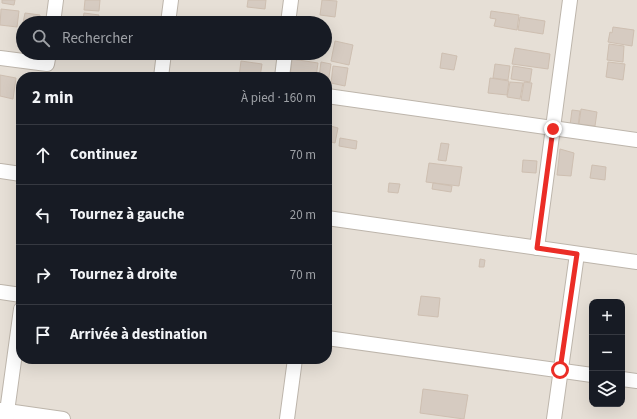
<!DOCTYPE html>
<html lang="fr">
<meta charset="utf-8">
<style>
:root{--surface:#171b24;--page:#20242c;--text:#f1f3f6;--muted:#9ea1a6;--line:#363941}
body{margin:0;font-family:"Source Sans 3",sans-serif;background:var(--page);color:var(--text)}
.controls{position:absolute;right:12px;bottom:12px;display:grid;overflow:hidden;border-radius:8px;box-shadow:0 4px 16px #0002}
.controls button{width:36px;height:36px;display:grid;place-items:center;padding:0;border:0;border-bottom:1px solid var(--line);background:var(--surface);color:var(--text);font:20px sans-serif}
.stop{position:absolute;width:12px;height:12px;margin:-9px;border:3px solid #eb2d26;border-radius:50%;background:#fff}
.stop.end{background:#eb2d26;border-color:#fff;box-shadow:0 1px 4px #0008}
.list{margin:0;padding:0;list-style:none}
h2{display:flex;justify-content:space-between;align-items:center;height:52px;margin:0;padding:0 16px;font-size:17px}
h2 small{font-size:13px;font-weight:400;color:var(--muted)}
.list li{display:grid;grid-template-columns:26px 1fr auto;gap:12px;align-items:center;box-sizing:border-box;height:60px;padding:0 16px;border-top:1px solid var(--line)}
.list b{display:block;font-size:15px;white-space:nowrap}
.list em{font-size:13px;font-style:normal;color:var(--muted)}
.icon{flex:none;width:22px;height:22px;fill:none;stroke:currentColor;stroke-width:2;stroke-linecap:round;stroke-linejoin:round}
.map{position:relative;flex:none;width:637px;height:419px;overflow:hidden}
.search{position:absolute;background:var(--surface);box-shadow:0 4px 16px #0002;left:16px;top:16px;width:316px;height:44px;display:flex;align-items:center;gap:10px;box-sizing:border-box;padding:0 14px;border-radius:22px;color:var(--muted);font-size:15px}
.panel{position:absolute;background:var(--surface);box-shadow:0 4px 16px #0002;left:16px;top:72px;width:316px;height:292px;border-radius:16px}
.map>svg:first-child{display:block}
</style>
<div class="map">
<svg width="637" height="419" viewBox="0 0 637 419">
<rect width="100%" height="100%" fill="#f3eee7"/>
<path fill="#e6dfd6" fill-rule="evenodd" d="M0,0h637v419h-637zM23,23h302v30h-302zM21,77h306v282h-306zM592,302h30v102h-30z"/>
<g fill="#d6cbc1" stroke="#cebfb1">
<path d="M2,0h13l-1,5 -12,-2z"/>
<path d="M85,0h15l-1,11 -15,-1z"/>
<path d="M248,0h18l-1,9 -18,-2z"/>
<path d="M322,0l15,1 -2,16 -15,-2z"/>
<path d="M1,9l18,2 -2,16 -17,-2z"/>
<path d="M491,11l28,4 -2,15 -23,-4 2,-7 -6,-1z"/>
<path d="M25,13l15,2 -1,8h-16z"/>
<path d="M84,13l15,2 -2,8h-15z"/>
<path d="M190,17l18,3 -1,3h-18z"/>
<path d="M520,17l25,4 -2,13 -25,-4z"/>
<path d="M613,27l21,3 -2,16 -24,-4 2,-10 2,1z"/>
<path d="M335,41l18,4 -4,20 -18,-4z"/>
<path d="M609,44l15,2 -1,16 -16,-2z"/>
<path d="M515,48l35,6 -2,15 -36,-5z"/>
<path d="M442,53l15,3 -3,14 -14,-2z"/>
<path d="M292,59l26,4 -2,14h-26z"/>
<path d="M241,61l21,3 -2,13h-21z"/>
<path d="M321,62l10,2 -3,19 -1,-6h-8z"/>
<path d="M608,62l17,2 -2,16 -17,-3z"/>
<path d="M495,64l15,2 -2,14 -15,-2z"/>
<path d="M333,66l15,2 -3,18 -14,-3z"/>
<path d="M513,66l19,3 -2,13 -19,-3z"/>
<path d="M0,75l16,3 -3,21 -13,-3z"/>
<path d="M490,78l19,3 -2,14 -19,-2z"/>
<path d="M510,82l13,1 -3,16 -13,-2z"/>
<path d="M524,82l8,1 -3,18 -8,-1z"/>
<path d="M581,109l16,3 -2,14 -16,-2z"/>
<path d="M572,110l8,1 -2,15 -8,-1z"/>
<path d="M327,125l11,3 -3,15 -8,-2z"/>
<path d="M340,138l17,3 -1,8 -17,-3z"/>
<path d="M441,143l8,1 -3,17 -8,-1z"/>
<path d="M560,149l14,4 -3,23 -14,-1z"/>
<path d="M523,160l14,1 -1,12 -14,-1z"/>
<path d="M429,163l33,4 -3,19 -33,-4z"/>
<path d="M592,165l14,2 -1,13 -15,-2z"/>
<path d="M389,183l11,1 -2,9 -10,-1z"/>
<path d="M433,183l19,3 -1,6 -19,-3z"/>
<path d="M480,259l5,1 -1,7h-5z"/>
<path d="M421,296l19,2 -2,19 -20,-2z"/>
<path d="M423,389l45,6 -4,24 -44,-6z"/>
</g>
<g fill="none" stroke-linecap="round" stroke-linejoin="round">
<g stroke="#bdb5ab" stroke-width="16">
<g id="street">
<path d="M53,23l3,-23"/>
<path d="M168,23l3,-23"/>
<path d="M288,23l3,-23"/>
<path d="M0,58l47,6 2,-11"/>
<path d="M161,77l3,-24"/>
<path d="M282,77l3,-24"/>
<path d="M327,96l310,44"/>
<path d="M0,171l21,3"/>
<path d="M327,218l310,44"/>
<path d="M537,248l33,-248"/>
<path d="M0,292l21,3"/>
<path d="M327,338l265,37"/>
<path d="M622,379l15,2"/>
<path d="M0,410l63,9"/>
<path d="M6,419l15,-110"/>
<path d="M287,419l8,-60"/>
<path d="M554,419l23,-165"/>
</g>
</g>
<use href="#street" stroke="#fff" stroke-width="14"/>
</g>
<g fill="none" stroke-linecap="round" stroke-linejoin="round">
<path stroke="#eb2d26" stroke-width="5" d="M553,129l-16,119 40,6 -17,116"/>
</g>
</svg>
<div class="controls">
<button>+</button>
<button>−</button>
<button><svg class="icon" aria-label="layers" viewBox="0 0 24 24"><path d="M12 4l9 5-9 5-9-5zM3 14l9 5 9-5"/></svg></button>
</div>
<div class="stop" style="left:560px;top:370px"></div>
<div class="stop end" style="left:553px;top:129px"></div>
<div class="search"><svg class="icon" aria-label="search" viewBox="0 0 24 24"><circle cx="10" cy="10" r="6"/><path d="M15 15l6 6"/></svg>Rechercher</div>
<section class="panel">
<h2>2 min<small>À pied · 160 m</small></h2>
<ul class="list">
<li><svg class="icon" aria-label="ahead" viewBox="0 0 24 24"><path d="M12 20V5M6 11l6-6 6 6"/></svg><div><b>Continuez</b></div><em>70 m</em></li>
<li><svg class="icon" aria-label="left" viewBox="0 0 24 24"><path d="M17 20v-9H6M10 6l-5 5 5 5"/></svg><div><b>Tournez à gauche</b></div><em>20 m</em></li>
<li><svg class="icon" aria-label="right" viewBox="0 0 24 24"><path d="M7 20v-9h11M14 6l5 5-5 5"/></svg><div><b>Tournez à droite</b></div><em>70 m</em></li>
<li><svg class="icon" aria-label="arrive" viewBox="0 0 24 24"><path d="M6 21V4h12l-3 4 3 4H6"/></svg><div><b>Arrivée à destination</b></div></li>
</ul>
</section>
</div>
